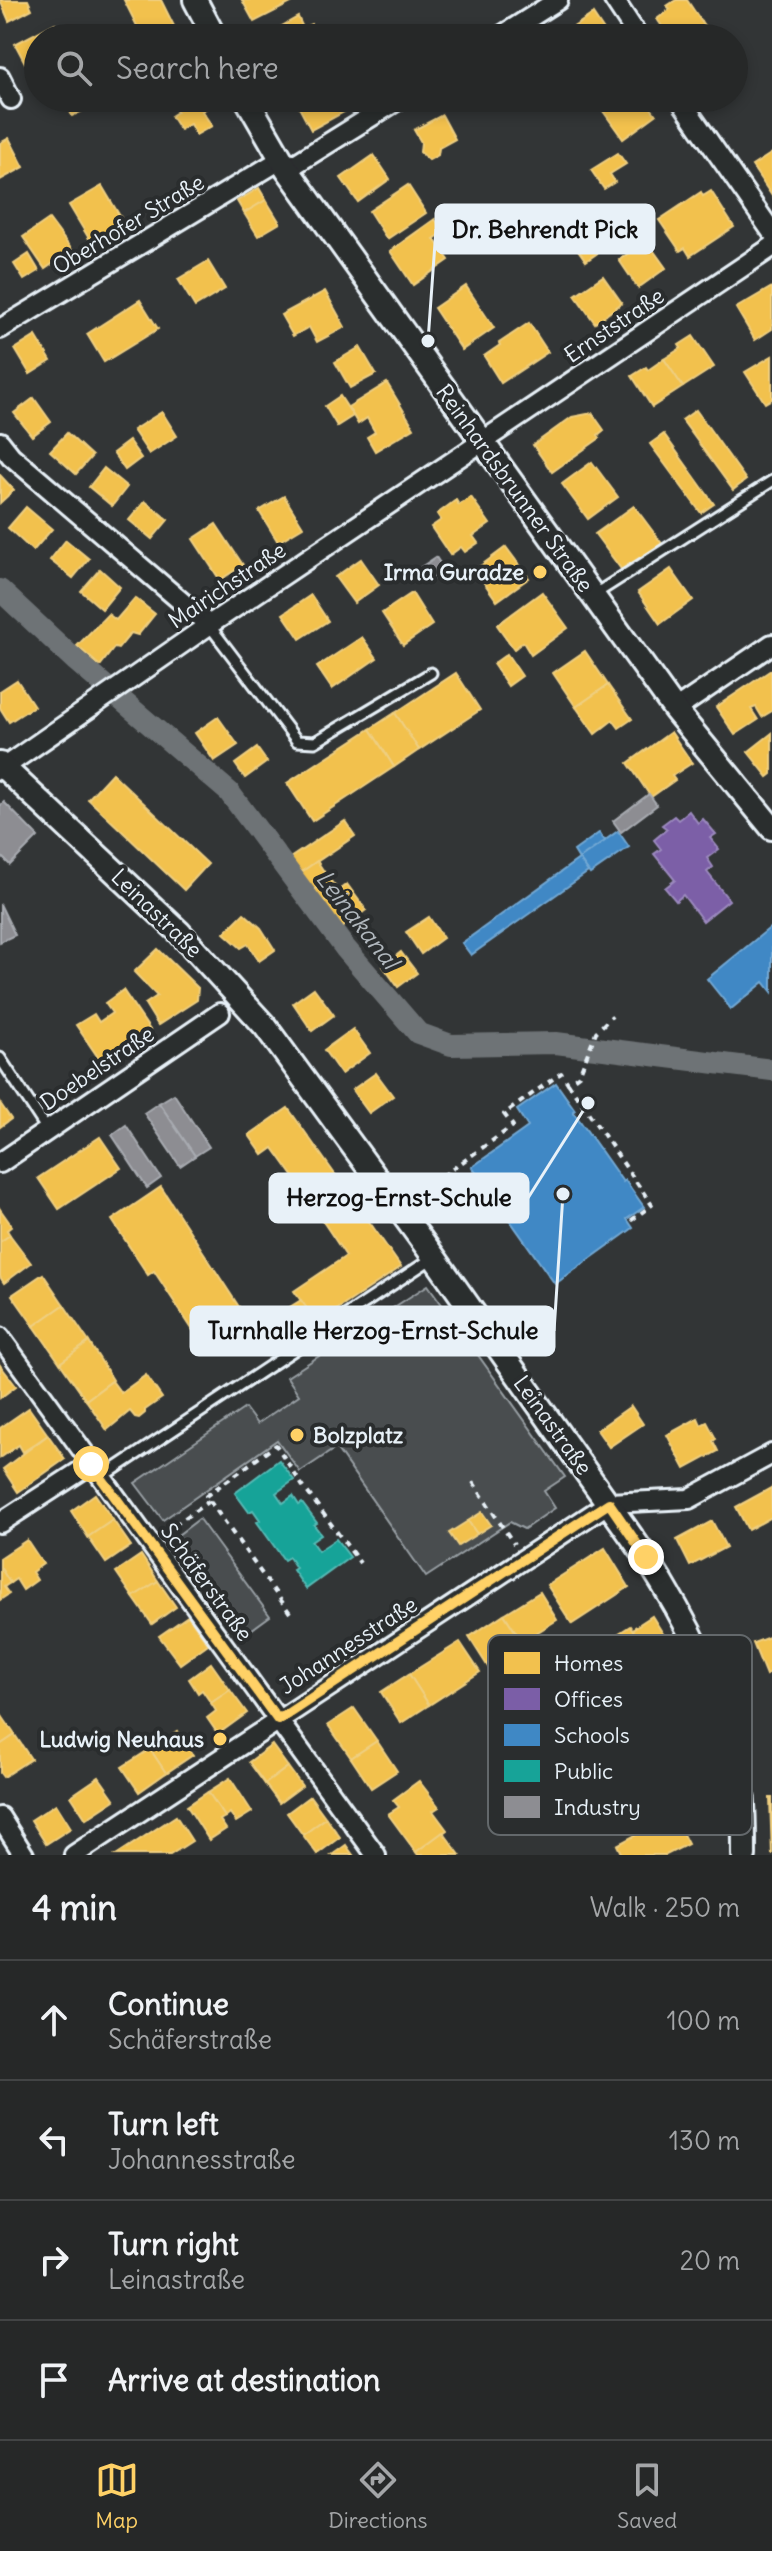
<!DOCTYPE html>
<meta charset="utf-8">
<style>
:root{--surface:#262828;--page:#2e3030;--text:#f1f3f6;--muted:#a4a6a8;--line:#424445;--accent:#ffd166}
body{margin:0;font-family:Delius,sans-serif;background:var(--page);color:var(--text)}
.stop{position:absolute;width:24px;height:24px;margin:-18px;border:6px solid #ffd166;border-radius:50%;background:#fff}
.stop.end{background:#ffd166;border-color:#fff;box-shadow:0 2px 8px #0008}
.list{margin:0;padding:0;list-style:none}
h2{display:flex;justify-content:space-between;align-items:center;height:104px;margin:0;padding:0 32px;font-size:34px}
h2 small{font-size:26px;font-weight:400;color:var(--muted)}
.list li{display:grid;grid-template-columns:52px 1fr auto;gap:24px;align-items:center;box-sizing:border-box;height:120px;padding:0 32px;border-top:2px solid var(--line)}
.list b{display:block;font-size:30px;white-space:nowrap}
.list p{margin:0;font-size:26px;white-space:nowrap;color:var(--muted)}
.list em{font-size:26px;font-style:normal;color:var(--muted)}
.icon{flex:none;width:44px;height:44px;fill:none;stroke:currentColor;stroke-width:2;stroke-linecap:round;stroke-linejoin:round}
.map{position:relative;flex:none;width:772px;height:1855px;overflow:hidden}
.search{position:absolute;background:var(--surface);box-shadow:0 4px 12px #0003;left:24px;right:24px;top:24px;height:88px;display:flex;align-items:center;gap:20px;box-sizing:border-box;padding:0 28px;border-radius:44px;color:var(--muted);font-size:30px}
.sheet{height:584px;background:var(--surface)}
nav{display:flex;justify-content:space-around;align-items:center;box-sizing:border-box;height:112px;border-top:2px solid var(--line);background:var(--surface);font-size:22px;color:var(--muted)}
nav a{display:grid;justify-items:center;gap:4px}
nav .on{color:var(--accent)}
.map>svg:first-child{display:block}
</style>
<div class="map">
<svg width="772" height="1855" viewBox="0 0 772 1855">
<rect width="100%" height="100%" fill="#323536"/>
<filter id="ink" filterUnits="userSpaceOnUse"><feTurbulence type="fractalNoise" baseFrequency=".0125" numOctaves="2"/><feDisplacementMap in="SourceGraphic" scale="16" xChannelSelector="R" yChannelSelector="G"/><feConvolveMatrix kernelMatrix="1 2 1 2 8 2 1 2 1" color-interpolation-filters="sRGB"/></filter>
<g filter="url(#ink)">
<g fill="#494d4f" stroke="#989fa4" stroke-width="2">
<path d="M428,1285l137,192 -21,14 11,17 -31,21 -14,-7 -84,55 -90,-129 -36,24 -23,-32 -114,80 -28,-37 110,-75 12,16 42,-29 -12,-18z"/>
<path d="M199,1519l71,97 -26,19 -70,-97z"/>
</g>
<g fill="#f2c14e" stroke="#efcf81" stroke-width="2">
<path d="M0,0h28l4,9 -23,12z"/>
<path d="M124,0h37l15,30 -17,8h-16z"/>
<path d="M242,0h52l1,1 -41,21z"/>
<path d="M676,0h11l20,30 -11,8h-9l-2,-3 -5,3h-10l-13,-19 13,-10 -3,-3z"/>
<path d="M593,14l16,24h-52z"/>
<path d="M298,17l5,11 8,-4 7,14h-57z"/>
<path d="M55,23l8,15h-25v35l-6,3 -17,-32z"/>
<path d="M176,30l4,8h-21z"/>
<path d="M365,30l5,8h-19z"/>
<path d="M64,98h29l3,7 -24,11z"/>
<path d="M168,98h38l5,8 -9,5 10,15 -16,9 -6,-11 -10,6 -9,-14 6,-4z"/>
<path d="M294,98h69l1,3 -53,29z"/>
<path d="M621,98h23l12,17 -33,24 -20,-28z"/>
<path d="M442,115l13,24 -16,9 -1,7 -9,5 -9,-8 1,-10 -7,-12z"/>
<path d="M9,138l15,29 -24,13v-37z"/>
<path d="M618,153l8,11 -16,10 5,8 -11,7 -13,-19z"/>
<path d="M772,153v43l-20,-30z"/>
<path d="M374,155l16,24 -32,23 -17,-24z"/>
<path d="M408,185l18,28 -39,26 -18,-28z"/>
<path d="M102,186l22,37 -33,19 -22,-37z"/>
<path d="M259,188l7,12 -22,13 -7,-12z"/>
<path d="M711,191l23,36 -44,29 -5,-8 -5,3 -21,-31 42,-28 2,4z"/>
<path d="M266,200l14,23 -22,13 -14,-23z"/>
<path d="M49,219l23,31 -27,19 -22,-32z"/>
<path d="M435,219l9,13 -10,7 15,21 -36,25 -23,-34z"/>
<path d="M582,228l17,24 -13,9 -17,-24z"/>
<path d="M646,240l20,28 -28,20 -19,-28z"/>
<path d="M29,254l10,17 -15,9 -10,-16z"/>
<path d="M208,261l17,28 -30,18 -17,-28z"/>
<path d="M603,276l19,27 -27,20 -20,-28z"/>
<path d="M466,286l28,42 -32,22 -28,-42z"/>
<path d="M772,287v42l-17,11 -19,-32z"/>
<path d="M325,291l20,36 -28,15 -8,-15 -16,9 -12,-21z"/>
<path d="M140,300l18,29 -54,33 -17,-28z"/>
<path d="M529,323l19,29 -47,31 -17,-27 16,-11 -1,-2z"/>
<path d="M36,336l15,25 -21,13 -15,-25z"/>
<path d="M693,336l21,31 -31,20 -19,-28 17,-11 -2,-3z"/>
<path d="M360,347l16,27 -26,14 -15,-26z"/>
<path d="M772,356v43l-7,4 -20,-31z"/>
<path d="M664,359l19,28 -31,20 -20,-31 14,-9 2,3z"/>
<path d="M387,383l27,45 -39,23 -8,-14 8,-5 -8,-14 -9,6 -10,-17z"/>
<path d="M340,396l13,20 -16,10 -12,-20z"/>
<path d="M34,398l17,24 -19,14 -18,-23z"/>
<path d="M696,410l50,70 -13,10 -51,-70z"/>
<path d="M162,412l15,24 -28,18 -16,-24z"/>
<path d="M592,413l12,17 -6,5 2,3 -48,34 -19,-27 39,-28z"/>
<path d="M67,433l25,23 -16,18 -26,-23z"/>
<path d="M664,434l50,70 -13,9 -51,-69z"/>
<path d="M129,441l12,17 -16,12 -12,-17z"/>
<path d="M592,462l26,35 -30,22 -26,-35z"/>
<path d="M104,468l23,19 -15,19 -23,-19z"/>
<path d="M0,475l14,15 -14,13z"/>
<path d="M284,496l19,31 -25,15 -19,-31z"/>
<path d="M471,497l19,27 -17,12 5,7 -13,9 -4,-5 -11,8 -19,-28 10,-7 -4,-6 19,-14 3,5z"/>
<path d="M145,501l23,19 -16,19 -23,-19z"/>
<path d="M634,506l29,39 -39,28 -29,-39z"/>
<path d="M26,507l26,22 -19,22 -25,-23z"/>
<path d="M216,524l27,41 -23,15 -27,-41z"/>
<path d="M66,540l23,19 -16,19 -23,-18z"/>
<path d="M506,547l23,31 -32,23 -22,-31z"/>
<path d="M361,559l18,26 -25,18 -19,-26z"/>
<path d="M100,569l20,18 -18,22 -21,-18z"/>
<path d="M671,569l22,31 -33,24 -22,-32z"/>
<path d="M542,592l26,36 -37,27 -8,-13 -9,7 -17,-24z"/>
<path d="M412,593l20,32 -29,20 -21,-32z"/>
<path d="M311,595l17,26 -28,18 -17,-25z"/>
<path d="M135,598l20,16 -17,21 -7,-2 -13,16 -4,-1 -14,18 -23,-20 31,-32 8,6z"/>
<path d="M362,637l15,21 -45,31 -15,-22z"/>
<path d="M585,651l23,34 -32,22 -23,-34z"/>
<path d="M507,654l15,22 -14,10 -15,-22z"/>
<path d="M771,670l1,41 -10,6 -6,-10 -5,2 7,11 -23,15 -19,-28z"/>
<path d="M456,673l24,37 -61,40 -24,-37z"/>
<path d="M17,680l17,26 -25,16 -9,-14v-17z"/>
<path d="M608,685l24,34 -13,9 -6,-8 -18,14 -19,-27z"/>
<path d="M395,713l24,37 -25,17 -24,-38z"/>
<path d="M218,717l20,28 -24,16 -19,-28z"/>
<path d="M370,729l24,38 -82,54 -25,-38z"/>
<path d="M671,732l21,31 -20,13 3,4 -24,17 -23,-34z"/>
<path d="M772,733v41l-4,3 -20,-25z"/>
<path d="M257,748l10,14 -22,16 -10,-14z"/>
<path d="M112,773l96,91 -24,26 -96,-91z"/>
<path d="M345,821l10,15 -55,37 -10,-15z"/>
<path d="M317,861l12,18 -15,11 -14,-17z"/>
<path d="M329,879l10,12 -16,11 -9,-12z"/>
<path d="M347,884l19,26 -24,18 -19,-26z"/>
<path d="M244,913l17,15 14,22 -16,11 -11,-17 -7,4 -17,-15z"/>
<path d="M429,917l14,21 -22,16 -15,-22z"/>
<path d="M158,949l40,39 -1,12 -39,25 -13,-21 12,-8 -23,-24z"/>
<path d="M401,952l16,21 -19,14 -15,-21z"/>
<path d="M314,988l20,27 -22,16 -19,-28z"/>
<path d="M123,990l27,40 -48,33 -26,-38 18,-11 5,8 13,-9 -7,-10z"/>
<path d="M353,1029l17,24 -29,21 -17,-24z"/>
<path d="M376,1073l17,23 -24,17 -17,-23z"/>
<path d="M0,1103l11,16 -11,8z"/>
<path d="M288,1108l51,72 -43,30 -14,-20 14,-10 -23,-32 -10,7 -14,-20z"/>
<path d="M100,1137l21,31 -62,41 -21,-31z"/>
<path d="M161,1187l82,126 -43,28 -46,-70 -6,4 -36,-55z"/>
<path d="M347,1190l54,77 -84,56 -23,-32 52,-35 -30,-45z"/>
<path d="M0,1209l12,17 -5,4 3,5 -10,7z"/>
<path d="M10,1235l21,28 -27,20 -4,-6v-35z"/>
<path d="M43,1274l21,31 -30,21 -22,-31z"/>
<path d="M301,1300l16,23 -29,19 -16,-24z"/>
<path d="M64,1305l25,37 -29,21 -26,-37z"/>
<path d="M89,1342l24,38 -27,20 -26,-37z"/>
<path d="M0,1365l16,21 -16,12z"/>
<path d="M146,1375l16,23 -17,12v3l-6,5 -4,-1 -5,-6 -23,19 -21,-30 26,-19 9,12z"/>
<path d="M631,1406l12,18 -34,23 -12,-17z"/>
<path d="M29,1408l19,27 -25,17 -4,-7 -19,13v-30z"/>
<path d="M698,1418l3,7 6,-3 9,17 -3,2 5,10 -33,18 -18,-34z"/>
<path d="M48,1435l17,24 -47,33 -15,-23z"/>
<path d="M771,1488l1,29 -24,13 -12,-23z"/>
<path d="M95,1494l18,26 -25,17 -17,-26z"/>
<path d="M482,1512l9,13 -14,9 -9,-13z"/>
<path d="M113,1520l18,26 -25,17 -18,-26z"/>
<path d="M468,1521l9,13 -19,12 -9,-13z"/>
<path d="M712,1521l14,26 -36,19 -13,-26z"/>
<path d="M27,1540l16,24 -11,8 5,8 -14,10 -7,-11 -6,4 -10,-16v-9z"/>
<path d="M605,1548l24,39 -57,37 -25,-39z"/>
<path d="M141,1555l17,26 -25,16 -17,-25z"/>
<path d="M0,1567l10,16 -6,4 5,7 -9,6z"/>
<path d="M158,1581l18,26 -24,17 -19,-27z"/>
<path d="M540,1592l17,28 -35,22 -18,-28z"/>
<path d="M504,1614l18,28 -10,7 3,5 -25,16 -21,-33z"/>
<path d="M188,1616l20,28 -28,20 -21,-28z"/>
<path d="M652,1616l15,24 -19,12 -16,-23z"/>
<path d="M630,1626l9,13 -14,9 -9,-13z"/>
<path d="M772,1636v36l-6,3 -13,-32z"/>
<path d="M460,1642l20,30 -51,33 -20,-31z"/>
<path d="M211,1663l19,27 -19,13 -9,-13 -4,3 -9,-14z"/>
<path d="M409,1674l20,31 -28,18 -20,-31z"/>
<path d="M230,1690l17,23 -29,21 -11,-16 9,-7 -5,-8z"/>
<path d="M354,1708l23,33 -26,17 -23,-33z"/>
<path d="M0,1713l15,22 -15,10z"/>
<path d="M177,1731l16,24 -27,18 -16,-24z"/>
<path d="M15,1735l16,24 -28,18 -3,-4v-28z"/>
<path d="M377,1741l20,30 -26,17 -20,-30z"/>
<path d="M272,1745l16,22 -23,17 -16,-22z"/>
<path d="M150,1749l16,24 -27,19 -17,-25z"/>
<path d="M288,1767l14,19 -23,17 -14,-19z"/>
<path d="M99,1777l16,23 -29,19 -15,-23z"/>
<path d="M230,1778l22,34 -16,10 -6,-9 -5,4 -17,-25z"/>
<path d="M419,1781l20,26 -6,4 14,19 -31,22 -28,-38 11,-7 -6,-7z"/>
<path d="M208,1792l17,25 -5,3 6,9 -17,11 -22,-34z"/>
<path d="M310,1796l16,22 -23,17 -16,-22z"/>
<path d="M770,1798h2v57z"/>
<path d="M56,1804l15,24 -25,16 -15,-24z"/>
<path d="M673,1815l15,29 -22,11h-44l-5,-10z"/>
<path d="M176,1816l16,25 -22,14h-54z"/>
<path d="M326,1818l14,19 -23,17 -14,-19z"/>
<path d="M443,1832l17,23h-42l-2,-3z"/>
<path d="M346,1845l7,10h-21z"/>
</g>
<path fill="#7b5ea7" stroke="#9c8abf" stroke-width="2" d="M689,811l9,12 5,-4 13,15 -6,4 9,11 -12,9 6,9 -6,5 22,28 -26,21 -20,-26 -7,6 -11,-13 10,-8 -21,-26 7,-5 -7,-9 13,-11 -5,-4 12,-9 4,4z"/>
<g fill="#3f88c5" stroke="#72a8d4" stroke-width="2">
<path d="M618,831l11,16 -39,27 -11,-15z"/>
<path d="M599,833l6,8 -26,18 -5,-8z"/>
<path d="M579,859l9,13 -117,83 -9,-12z"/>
<path d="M772,926v66l-8,-10 -33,27 -24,-30z"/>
<path d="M556,1083l19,27 -2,1 50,71 2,-2 19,27 -17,12 6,9 -78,56 -83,-117 56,-40 -11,-17z"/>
</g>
<path fill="#17a398" stroke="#56bab5" stroke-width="2" d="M279,1460l15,20 -18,13 7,10 10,-7 6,9 3,-2 15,20 -3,2 7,9 -10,7 7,10 18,-12 14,18 -44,32 -13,-19 3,-2 -7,-11 -5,3 -27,-38 3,-2 -7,-10 -4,2 -14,-19z"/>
<g fill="#8d8d92" stroke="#a8abb1" stroke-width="2">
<path d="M436,557l9,14 -15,10 -9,-14z"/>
<path d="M649,794l8,11 -36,27 -8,-11z"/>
<path d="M4,802l34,35 -28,28 -10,-10v-49z"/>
<path d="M0,904l15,31 -15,7z"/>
<path d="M174,1094l35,53 -14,9 -36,-53z"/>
<path d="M159,1103l36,53 -15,10 -36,-53z"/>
<path d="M126,1125l35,53 -14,10 -35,-53z"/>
</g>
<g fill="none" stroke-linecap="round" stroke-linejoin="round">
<path stroke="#6e7376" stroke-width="22" d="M0,590l76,71 153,131 116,156 73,85 33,12 105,-2 216,27"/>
<g stroke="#e8f1f8" stroke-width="15">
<g id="service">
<path d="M592,596l180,-115"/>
<path d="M209,625l88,116 18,1 116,-69"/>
<path d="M0,1058l48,73"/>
<path d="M101,1478l333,-221"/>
</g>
</g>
<g stroke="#e8f1f8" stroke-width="24">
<g id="minor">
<path d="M614,0l25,38"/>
<path d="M498,38l60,-38"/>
<path d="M0,77l11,22"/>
<path d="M679,98l93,134"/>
<path d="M287,169l114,-71"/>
<path d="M0,329l280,-169"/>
<path d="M0,442l11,14 198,169"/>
<path d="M675,710l97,-66"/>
<path d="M0,770l209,-145 563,-378"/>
<path d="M0,1163l220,-150"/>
<path d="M0,1337l376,518"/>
<path d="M0,1523l91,-59"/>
<path d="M0,1817l24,38"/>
<path d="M74,1855l535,-352 80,-4 83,-45"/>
</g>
</g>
<g stroke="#e8f1f8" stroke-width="28">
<g id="tertiary">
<path d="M195,0l20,38"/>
<path d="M246,98l41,71 388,541 97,118"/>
<path d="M0,764l179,168 86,94 169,231 212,300c38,59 80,138 92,206 6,30 6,62 6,92"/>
</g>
</g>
<g stroke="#e8f1f8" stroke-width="4" stroke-dasharray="6 6" stroke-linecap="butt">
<path d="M568,1083l84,122 -23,17"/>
<path d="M447,1173l12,17"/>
<path d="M413,1197l100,-71 -9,-12 57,-41 7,10 11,-8 17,-43 16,-16"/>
<path d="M473,1482l41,62"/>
<path d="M165,1532l44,-31"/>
<path d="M290,1613l-84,-117 70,-51 26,40 58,78"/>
</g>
<use href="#service" stroke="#2a2d2e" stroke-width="9"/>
<use href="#minor" stroke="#2a2d2e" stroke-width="18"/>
<use href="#tertiary" stroke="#2a2d2e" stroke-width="22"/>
</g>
</g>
<g fill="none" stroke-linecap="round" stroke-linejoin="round" filter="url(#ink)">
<path stroke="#ffd166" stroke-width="10" d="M91,1464l187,256 331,-217 37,54"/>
</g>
<g fill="#ffd166" stroke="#2a2d2e" stroke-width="3">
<circle cx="540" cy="572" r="8"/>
<circle cx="297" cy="1435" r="8"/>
<circle cx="220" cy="1739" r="8"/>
</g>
<g text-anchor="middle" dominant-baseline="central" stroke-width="8" stroke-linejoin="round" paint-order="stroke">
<g font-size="22" fill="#e8f1f8" stroke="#2a2d2e">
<text transform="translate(128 224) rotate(-31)">Oberhofer Straße</text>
<text transform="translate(614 325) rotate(-34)">Ernststraße</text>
<text transform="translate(515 488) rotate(54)">Reinhardsbrunner Straße</text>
<text transform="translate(227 585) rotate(-34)">Mairichstraße</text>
<text transform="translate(157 913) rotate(44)">Leinastraße</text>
<text transform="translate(97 1068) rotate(-34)">Doebelstraße</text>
<text transform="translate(553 1425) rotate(54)">Leinastraße</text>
<text transform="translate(207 1582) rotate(54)">Schäferstraße</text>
<text transform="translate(348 1645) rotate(-33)">Johannesstraße</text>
</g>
<g font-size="22" font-weight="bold" fill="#e8f1f8" stroke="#2a2d2e" text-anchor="end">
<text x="524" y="572">Irma Guradze</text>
<text x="313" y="1435" text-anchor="start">Bolzplatz</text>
<text x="204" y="1739">Ludwig Neuhaus</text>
</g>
<g font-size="24" font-style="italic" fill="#b1b8be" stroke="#2a2d2e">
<text transform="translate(358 919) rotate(52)">Leinakanal</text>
</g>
</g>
<rect x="488" y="1635" width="264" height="200" rx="12" fill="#2a2d2e" stroke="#63686b" stroke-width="2"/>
<rect x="504" y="1652" width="36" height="22" fill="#f2c14e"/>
<rect x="504" y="1688" width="36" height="22" fill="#7b5ea7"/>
<rect x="504" y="1724" width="36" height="22" fill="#3f88c5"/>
<rect x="504" y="1760" width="36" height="22" fill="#17a398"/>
<rect x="504" y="1796" width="36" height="22" fill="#8d8d92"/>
<g font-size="22" fill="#e8f1f8">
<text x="554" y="1671">Homes</text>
<text x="554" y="1707">Offices</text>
<text x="554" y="1743">Schools</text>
<text x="554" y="1779">Public</text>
<text x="554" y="1815">Industry</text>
</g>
<path fill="none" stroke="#e8f1f8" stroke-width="3" d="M428 341L436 229M588 1103L528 1198M563 1194L554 1331"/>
<g fill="#e8f1f8" stroke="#2a2d2e" stroke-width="3">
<circle cx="428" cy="341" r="8"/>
<circle cx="588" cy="1103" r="8"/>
<circle cx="563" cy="1194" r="8"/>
</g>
<g fill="#e8f1f8" stroke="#e8f1f8" stroke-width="3">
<rect x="436" y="205" width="218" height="48" rx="8"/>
<rect x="270" y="1174" width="258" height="48" rx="8"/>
<rect x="191" y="1307" width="363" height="48" rx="8"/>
</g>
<g font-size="24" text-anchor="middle" font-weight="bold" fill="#111">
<text x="545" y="238">Dr. Behrendt Pick</text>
<text x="399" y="1206">Herzog-Ernst-Schule</text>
<text x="373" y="1339">Turnhalle Herzog-Ernst-Schule</text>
</g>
</svg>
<div class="stop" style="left:91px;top:1464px"></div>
<div class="stop end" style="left:646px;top:1557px"></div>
<div class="search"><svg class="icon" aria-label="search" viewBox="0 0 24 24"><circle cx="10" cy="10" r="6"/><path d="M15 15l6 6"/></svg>Search here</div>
</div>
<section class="sheet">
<h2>4 min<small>Walk · 250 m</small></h2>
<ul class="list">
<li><svg class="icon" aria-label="ahead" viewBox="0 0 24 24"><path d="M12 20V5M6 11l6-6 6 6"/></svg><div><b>Continue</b><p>Schäferstraße</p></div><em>100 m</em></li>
<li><svg class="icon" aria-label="left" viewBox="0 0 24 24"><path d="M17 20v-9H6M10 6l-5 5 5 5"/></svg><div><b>Turn left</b><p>Johannesstraße</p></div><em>130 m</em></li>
<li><svg class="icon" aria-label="right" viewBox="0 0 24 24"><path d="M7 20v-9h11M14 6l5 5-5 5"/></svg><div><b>Turn right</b><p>Leinastraße</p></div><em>20 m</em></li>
<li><svg class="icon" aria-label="arrive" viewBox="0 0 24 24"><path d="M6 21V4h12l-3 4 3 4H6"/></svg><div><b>Arrive at destination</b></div></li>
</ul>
</section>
<nav>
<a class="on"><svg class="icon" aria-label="map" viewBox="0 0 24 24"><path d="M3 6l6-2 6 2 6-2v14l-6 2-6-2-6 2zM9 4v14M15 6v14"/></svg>Map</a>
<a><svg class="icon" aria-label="directions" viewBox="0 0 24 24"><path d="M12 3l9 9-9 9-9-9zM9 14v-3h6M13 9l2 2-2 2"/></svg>Directions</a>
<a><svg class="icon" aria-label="saved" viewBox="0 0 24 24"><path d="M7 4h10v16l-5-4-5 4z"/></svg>Saved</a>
</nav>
